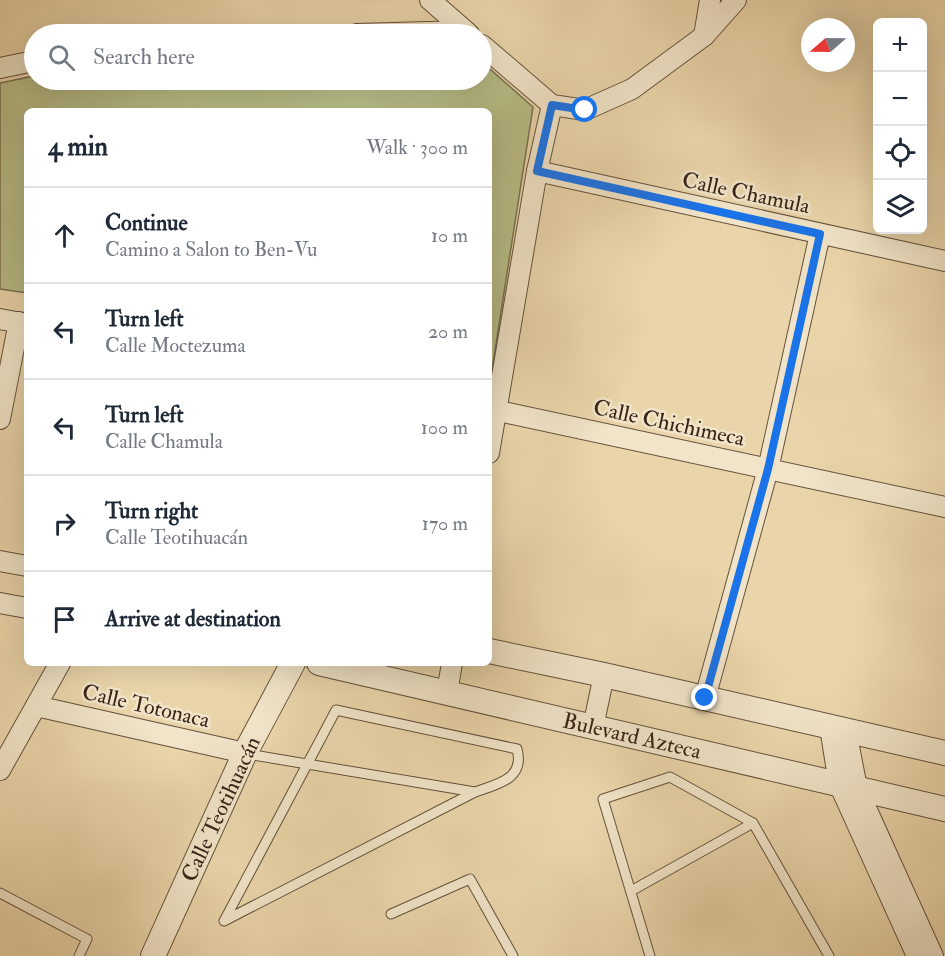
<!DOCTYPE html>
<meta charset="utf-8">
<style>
:root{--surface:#fff;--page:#f6f6f7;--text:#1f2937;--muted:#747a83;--line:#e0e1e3}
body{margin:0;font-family:"IM FELL Double Pica",serif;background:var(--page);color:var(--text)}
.controls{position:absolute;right:18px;top:18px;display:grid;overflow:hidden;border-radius:9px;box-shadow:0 6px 24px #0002}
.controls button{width:54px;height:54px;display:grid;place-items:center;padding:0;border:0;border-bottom:2px solid var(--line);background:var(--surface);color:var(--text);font:30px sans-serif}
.compass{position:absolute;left:801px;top:18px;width:54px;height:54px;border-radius:50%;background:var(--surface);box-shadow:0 6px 24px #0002;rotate:250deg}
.stop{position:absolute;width:18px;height:18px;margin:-14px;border:4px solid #1a73e8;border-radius:50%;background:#fff}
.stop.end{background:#1a73e8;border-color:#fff;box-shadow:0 2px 6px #0008}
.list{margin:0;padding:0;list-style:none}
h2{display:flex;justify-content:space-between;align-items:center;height:78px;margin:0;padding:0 24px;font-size:26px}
h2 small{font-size:20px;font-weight:400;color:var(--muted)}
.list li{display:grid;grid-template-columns:39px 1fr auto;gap:18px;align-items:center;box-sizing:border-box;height:96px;padding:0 24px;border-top:2px solid var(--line)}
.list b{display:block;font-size:22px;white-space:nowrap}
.list p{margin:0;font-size:20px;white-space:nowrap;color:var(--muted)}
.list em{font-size:20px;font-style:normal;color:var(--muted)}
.icon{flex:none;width:33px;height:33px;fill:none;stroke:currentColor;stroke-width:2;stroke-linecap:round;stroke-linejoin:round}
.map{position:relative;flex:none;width:945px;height:956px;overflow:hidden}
.search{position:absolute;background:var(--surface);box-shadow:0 6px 24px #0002;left:24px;top:24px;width:468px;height:66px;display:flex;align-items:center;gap:15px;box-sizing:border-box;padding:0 21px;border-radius:33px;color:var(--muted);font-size:22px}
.panel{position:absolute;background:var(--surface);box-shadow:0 6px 24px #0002;left:24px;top:108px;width:468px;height:558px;border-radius:9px}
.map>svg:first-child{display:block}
</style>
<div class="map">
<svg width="945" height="956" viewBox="0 0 945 956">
<rect width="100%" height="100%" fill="#ead5aa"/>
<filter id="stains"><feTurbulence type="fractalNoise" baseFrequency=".00333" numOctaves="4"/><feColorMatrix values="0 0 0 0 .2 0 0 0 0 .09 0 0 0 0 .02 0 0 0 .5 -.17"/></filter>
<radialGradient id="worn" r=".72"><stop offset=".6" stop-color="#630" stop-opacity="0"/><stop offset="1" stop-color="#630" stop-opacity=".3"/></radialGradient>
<path fill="#b8bd87" stroke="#787150" stroke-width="1.5" d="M482,62l51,45 -42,269 -2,-1v-264h-462v182l-27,-4v-206l34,-7v4h448z"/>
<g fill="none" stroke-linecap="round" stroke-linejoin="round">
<g stroke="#65513c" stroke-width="11">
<g id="service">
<path d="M336,710l181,39c8,30 -19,35 -42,43l-251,129z"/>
<path d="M247,754l228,38"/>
<path d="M631,891l122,-68"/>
<path d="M0,893l87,46 -8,17"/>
<path d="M391,914l79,-35 43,77"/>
<path d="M650,956l-47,-157 67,-22 83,46 76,133"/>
</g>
</g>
<g stroke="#65513c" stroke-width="22">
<g id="minor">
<path d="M430,0l39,34"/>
<path d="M357,34l108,-3"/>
<path d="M704,36l6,-36"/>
<path d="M482,45l70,60"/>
<path d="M0,68l34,-7"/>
<path d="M552,105l33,5 47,-21 72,-53 32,-36"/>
<path d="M537,171l408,90"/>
<path d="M0,319l27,5"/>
<path d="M489,409l456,98"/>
<path d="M0,419l19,-97"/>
<path d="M489,453l48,-282 15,-66"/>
<path d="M0,561l27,5"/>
<path d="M0,603l27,5"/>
<path d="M447,693l5,-30"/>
<path d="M705,698l63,-229 52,-235"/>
<path d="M36,706l209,47"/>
<path d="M593,727l11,-52"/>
<path d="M830,727l9,57 78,172"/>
<path d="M846,731l11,57 76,168"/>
<path d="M0,770l60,-107"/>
</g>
</g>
<g stroke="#65513c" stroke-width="26">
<g id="tertiary">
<path d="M489,651l115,24 341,78"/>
<path d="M319,663l626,146"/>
<path d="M153,956l92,-203 48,-90"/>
</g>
</g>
<use href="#service" stroke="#f1e4c8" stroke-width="9"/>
<use href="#minor" stroke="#f1e4c8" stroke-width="20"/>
<use href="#tertiary" stroke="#f1e4c8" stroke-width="24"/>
</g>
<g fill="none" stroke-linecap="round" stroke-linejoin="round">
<path stroke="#1a73e8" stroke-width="8" d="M585,110l-33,-5 -15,66 283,63 -52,235 -63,229"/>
</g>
<g text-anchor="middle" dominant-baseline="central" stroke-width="5" stroke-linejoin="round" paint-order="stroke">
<g font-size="22" fill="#392518" stroke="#f1e4c8">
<text transform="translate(746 193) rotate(12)">Calle Chamula</text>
<text transform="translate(669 423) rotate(12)">Calle Chichimeca</text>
<text transform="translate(146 706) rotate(13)">Calle Totonaca</text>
<text transform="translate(632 736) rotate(13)">Bulevard Azteca</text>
<text transform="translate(221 809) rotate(-65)">Calle Teotihuacán</text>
</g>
</g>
<rect width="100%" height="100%" filter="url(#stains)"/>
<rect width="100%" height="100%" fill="url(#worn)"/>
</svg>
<div class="controls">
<button>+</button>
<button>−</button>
<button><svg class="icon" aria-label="locate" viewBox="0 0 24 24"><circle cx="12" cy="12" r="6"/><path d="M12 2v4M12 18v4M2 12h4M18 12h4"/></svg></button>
<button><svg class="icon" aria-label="layers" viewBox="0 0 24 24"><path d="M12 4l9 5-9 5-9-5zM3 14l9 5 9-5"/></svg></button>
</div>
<svg class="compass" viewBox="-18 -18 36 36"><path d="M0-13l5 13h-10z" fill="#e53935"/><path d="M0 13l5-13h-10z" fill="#747a83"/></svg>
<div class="stop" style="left:585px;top:110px"></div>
<div class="stop end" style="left:705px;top:698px"></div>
<div class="search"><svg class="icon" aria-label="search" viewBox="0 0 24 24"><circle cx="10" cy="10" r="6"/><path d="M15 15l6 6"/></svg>Search here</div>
<section class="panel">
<h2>4 min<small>Walk · 300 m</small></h2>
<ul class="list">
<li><svg class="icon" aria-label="ahead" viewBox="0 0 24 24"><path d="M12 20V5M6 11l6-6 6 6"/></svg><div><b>Continue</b><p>Camino a Salon to Ben-Vu</p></div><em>10 m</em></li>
<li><svg class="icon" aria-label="left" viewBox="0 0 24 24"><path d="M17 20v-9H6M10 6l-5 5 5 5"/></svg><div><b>Turn left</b><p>Calle Moctezuma</p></div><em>20 m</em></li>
<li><svg class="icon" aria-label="left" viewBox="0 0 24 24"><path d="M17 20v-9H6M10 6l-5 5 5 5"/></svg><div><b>Turn left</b><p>Calle Chamula</p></div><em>100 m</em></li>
<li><svg class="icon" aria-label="right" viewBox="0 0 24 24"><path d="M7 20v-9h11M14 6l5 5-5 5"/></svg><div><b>Turn right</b><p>Calle Teotihuacán</p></div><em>170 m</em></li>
<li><svg class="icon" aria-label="arrive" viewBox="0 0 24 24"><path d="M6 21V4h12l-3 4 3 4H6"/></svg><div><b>Arrive at destination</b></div></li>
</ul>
</section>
</div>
